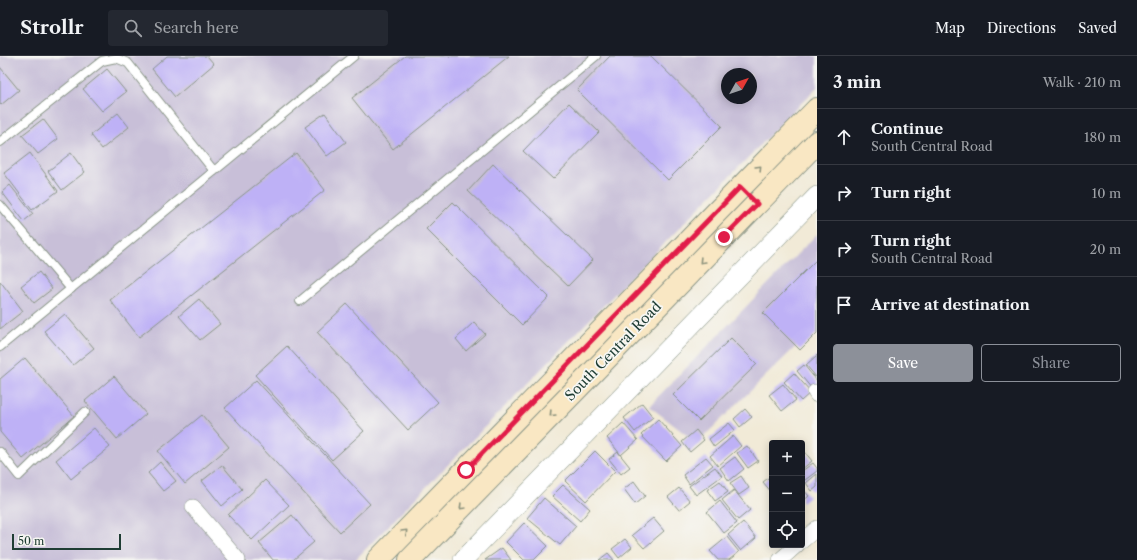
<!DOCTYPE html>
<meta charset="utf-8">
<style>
:root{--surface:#171b24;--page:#242831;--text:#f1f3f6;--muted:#9ea1a6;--line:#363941;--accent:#8c9099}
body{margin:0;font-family:"Libre Caslon Text",serif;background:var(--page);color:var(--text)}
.controls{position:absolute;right:12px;bottom:12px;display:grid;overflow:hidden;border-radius:4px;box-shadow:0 2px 10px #0003}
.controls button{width:36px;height:36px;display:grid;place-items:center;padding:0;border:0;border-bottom:1px solid var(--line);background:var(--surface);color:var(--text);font:20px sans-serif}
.compass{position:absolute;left:721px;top:12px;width:36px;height:36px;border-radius:50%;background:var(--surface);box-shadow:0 2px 10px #0003;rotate:50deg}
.scale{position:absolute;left:12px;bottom:10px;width:109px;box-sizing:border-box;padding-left:4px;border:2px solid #1f3d34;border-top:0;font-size:11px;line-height:14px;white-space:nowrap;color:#1f3d34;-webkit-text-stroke:3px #f6f6f2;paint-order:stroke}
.stop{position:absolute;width:12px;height:12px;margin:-9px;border:3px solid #e11d48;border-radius:50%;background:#fff}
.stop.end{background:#e11d48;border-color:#fff;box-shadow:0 1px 4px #0008}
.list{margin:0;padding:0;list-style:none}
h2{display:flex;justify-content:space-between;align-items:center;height:52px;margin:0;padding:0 16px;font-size:17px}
h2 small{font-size:13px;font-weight:400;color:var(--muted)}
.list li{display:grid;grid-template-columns:26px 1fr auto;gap:12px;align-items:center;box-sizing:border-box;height:56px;padding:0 16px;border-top:1px solid var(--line)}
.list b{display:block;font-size:15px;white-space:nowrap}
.list p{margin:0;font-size:13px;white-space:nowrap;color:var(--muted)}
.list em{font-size:13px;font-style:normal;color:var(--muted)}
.actions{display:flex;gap:8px;padding:12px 16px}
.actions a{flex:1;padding:9px 0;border:1px solid var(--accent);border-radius:4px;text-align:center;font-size:14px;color:var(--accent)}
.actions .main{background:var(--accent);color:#fff}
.icon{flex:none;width:22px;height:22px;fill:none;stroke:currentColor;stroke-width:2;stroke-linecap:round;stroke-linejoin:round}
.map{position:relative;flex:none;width:817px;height:504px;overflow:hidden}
header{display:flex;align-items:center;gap:24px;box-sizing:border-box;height:56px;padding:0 20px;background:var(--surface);border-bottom:1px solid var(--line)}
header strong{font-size:19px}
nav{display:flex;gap:22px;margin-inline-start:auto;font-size:14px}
.search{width:280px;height:36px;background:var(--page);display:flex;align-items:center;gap:10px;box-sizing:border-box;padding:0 14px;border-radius:4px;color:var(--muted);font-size:15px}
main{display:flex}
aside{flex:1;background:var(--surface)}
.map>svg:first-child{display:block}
</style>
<header>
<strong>Strollr</strong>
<div class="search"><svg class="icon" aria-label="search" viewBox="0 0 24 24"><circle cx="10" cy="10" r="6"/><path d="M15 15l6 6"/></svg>Search here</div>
<nav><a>Map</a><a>Directions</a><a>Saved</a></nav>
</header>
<main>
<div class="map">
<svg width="817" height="504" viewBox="0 0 817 504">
<rect width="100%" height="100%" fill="#f6f6f2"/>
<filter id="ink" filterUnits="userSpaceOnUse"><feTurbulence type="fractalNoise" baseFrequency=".025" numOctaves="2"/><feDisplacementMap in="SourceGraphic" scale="8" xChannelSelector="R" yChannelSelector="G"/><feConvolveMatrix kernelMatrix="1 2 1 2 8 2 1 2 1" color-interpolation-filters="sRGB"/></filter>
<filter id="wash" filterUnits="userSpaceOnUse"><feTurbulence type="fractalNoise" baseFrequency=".012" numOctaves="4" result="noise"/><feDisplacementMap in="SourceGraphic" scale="16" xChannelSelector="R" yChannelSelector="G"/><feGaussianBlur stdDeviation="0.9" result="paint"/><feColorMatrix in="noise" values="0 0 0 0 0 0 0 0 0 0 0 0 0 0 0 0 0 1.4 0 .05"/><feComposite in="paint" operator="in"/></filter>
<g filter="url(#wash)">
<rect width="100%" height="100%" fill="#f1ead7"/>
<g fill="#c8bfd8" fill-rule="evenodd">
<path d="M0,0h817v31l-462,473h-355zM727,18h24v24h-24z"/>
<path d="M817,178v92l-120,117 -48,-37z"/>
</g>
<g id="blocks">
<g fill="#beb1f6">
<path d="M167,0h40l7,8 -39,33 -23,-28z"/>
<path d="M405,0h104l-116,93 -41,-51z"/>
<path d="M610,0h41l71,70 -54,54 -91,-90z"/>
<path d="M0,11l19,23 -18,15 -1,-1z"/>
<path d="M107,13l19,23 -24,19 -19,-22z"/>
<path d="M569,47l30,29 -46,47 -30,-28z"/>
<path d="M118,57l11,14 -27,22 -11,-14z"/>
<path d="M325,57l21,29 -19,14 -22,-29z"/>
<path d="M43,63l15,20 -20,15 -16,-19z"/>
<path d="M30,97l28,38 -26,19 -28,-37z"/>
<path d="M71,97l14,19 -23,18 -14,-19z"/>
<path d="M296,97l29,37 -186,147 -29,-37z"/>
<path d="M493,108l100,96 -25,26 -100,-95z"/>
<path d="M10,129l23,29 -9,7 -22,-29z"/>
<path d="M453,146l96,95 -27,28 -96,-96z"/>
<path d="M817,203v74l-17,17 -37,-37z"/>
<path d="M39,216l13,17 -18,14 -13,-17z"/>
<path d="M0,225l23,30 -23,18z"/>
<path d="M199,243l21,25 -20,16 -21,-24z"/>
<path d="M347,248l91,98 -30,28 -91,-98z"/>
<path d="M65,258l29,34 -21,17 -29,-34z"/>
<path d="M474,266l11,12 -19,17 -10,-12z"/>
<path d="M731,282l26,26 -58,57 -26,-26z"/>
<path d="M287,290l77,85 -32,29 -77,-85z"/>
<path d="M817,299v23l-11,-13z"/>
<path d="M25,302l49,58 -51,43 -23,-27v-53z"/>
<path d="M804,309l13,16v5l-4,4 -16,-19z"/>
<path d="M794,317l17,19 -10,9 -17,-19z"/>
<path d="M114,320l32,38 -29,25 -32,-38z"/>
<path d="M256,324l114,124 -30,28 -115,-124z"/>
<path d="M783,328l13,16 -14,11 -13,-16z"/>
<path d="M642,347l11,14 -18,15 -11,-14z"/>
<path d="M745,353l7,8 -12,10 -6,-8z"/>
<path d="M202,359l27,32 -44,37 -27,-33z"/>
<path d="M658,363l24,27 -16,15 -25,-26z"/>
<path d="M623,367l15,17 -17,15 -14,-17z"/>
<path d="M729,367l6,7 -21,17 -5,-8z"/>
<path d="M94,372l16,19 -39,32 -15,-19z"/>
<path d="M696,374l8,10 -14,12 -8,-10z"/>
<path d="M733,380l8,10 -23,20 -8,-10z"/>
<path d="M747,390l11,15 -10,7 -11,-15z"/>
<path d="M595,395l20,20 -29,30 -21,-20z"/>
<path d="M618,396l12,15 -9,7 -12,-15z"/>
<path d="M805,396l7,9 -10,8v-14z"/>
<path d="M706,401l7,8 -24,19 -6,-9z"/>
<path d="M735,401l9,12 -15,12 -9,-13z"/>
<path d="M160,406l16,19 -13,10 -15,-18z"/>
<path d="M813,407l4,5v3l-12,9 -3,-3v-6z"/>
<path d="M222,409l20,24 -20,17 -20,-25z"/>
<path d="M715,411l7,9 -26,19 -7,-9z"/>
<path d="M817,418v13l-5,4 -6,-8z"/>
<path d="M772,419v18l-9,-11z"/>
<path d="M741,420l8,12 -10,7 -9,-12z"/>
<path d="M265,424l24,25 -37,35 -24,-25z"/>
<path d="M634,425l11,15 -10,8 -11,-15z"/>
<path d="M720,425l8,11 -13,9 -8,-11z"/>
<path d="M563,429l27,24 -10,12 -28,-25z"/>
<path d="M679,432l11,13 -11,9 -11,-13z"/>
<path d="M802,432l7,8 -7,6z"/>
<path d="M734,434l16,20 -12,10 -16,-20z"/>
<path d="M544,442l32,28 -16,19 -33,-27z"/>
<path d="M720,445l17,22 -13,10 -17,-21z"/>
<path d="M292,459l22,27 -21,18h-20l-14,-17z"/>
<path d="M653,462l11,13 -20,17 -12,-13z"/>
<path d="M743,466l13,16 -15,13 -13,-16z"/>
<path d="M524,467l24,23 -14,14h-10l-18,-18z"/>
<path d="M727,481l12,15 -10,8h-11l-8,-9z"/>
<path d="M625,483l7,8 -13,11 -7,-9z"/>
<path d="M502,492l9,12h-26z"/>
<path d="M608,497l6,7h-15z"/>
</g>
</g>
</g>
<g filter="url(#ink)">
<use href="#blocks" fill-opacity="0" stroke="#889486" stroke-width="1"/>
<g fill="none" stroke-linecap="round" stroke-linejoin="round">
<g stroke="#889486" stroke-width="10">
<g id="service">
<path d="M0,86l102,-81 14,-3 12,5 86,108"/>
<path d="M0,149l71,84"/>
<path d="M300,245l296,-245"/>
<path d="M0,291l354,-291"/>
<path d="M0,396l19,24 66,-64"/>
</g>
</g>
<g stroke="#889486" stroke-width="16">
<g id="minor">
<path d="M815,336l2,3"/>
<path d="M193,451l45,53"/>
<path d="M802,485l15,-13"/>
<path d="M780,504l17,-15"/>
</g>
</g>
<g stroke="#889486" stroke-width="20">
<path id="tertiary" d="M463,504l354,-364"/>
</g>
<g stroke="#889486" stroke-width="24">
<g id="secondary">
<path d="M378,504l439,-451"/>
<path d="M410,504l407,-418"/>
</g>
</g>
<use href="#service" stroke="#fff" stroke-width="8"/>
<use href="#minor" stroke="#fff" stroke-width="15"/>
<use href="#tertiary" stroke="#fff" stroke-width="19"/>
<use href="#secondary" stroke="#f9e7c3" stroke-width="22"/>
</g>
<defs><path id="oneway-chevron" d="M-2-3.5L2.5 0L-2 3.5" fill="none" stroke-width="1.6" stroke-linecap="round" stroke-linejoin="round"/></defs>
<g stroke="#8c927c">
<use href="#oneway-chevron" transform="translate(759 112) rotate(-46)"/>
<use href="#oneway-chevron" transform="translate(702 205) rotate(134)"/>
<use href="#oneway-chevron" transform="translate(552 358) rotate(134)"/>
<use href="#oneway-chevron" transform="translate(462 451) rotate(134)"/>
<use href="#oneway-chevron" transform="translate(405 476) rotate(-46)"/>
</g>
</g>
<g fill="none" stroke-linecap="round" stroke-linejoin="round" filter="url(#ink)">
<path stroke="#e11d48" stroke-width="5" d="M466,414l274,-283 17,17 -33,33"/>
</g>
<g text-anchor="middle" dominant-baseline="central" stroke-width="3.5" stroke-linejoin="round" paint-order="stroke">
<g font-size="14" fill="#1f3d34" stroke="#f6f6f2">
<text transform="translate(613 295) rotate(-46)">South Central Road</text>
</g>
</g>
</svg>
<div class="controls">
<button>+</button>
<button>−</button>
<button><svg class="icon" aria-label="locate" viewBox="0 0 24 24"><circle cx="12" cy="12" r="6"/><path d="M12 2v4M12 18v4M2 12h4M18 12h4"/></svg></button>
</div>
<svg class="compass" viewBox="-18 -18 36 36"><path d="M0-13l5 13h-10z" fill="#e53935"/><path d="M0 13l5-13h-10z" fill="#9ea1a6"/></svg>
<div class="scale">50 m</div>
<div class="stop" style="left:466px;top:414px"></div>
<div class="stop end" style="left:724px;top:181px"></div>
</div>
<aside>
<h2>3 min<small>Walk · 210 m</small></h2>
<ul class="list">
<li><svg class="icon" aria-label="ahead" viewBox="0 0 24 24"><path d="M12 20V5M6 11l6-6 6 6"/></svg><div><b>Continue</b><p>South Central Road</p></div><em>180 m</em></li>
<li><svg class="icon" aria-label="right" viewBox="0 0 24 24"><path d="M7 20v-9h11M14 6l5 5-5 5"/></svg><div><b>Turn right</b></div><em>10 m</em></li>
<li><svg class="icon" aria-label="right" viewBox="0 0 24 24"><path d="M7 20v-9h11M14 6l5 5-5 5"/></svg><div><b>Turn right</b><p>South Central Road</p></div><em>20 m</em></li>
<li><svg class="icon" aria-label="arrive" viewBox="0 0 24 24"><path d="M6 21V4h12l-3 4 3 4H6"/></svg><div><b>Arrive at destination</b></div></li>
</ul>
<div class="actions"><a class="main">Save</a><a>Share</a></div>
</aside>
</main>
